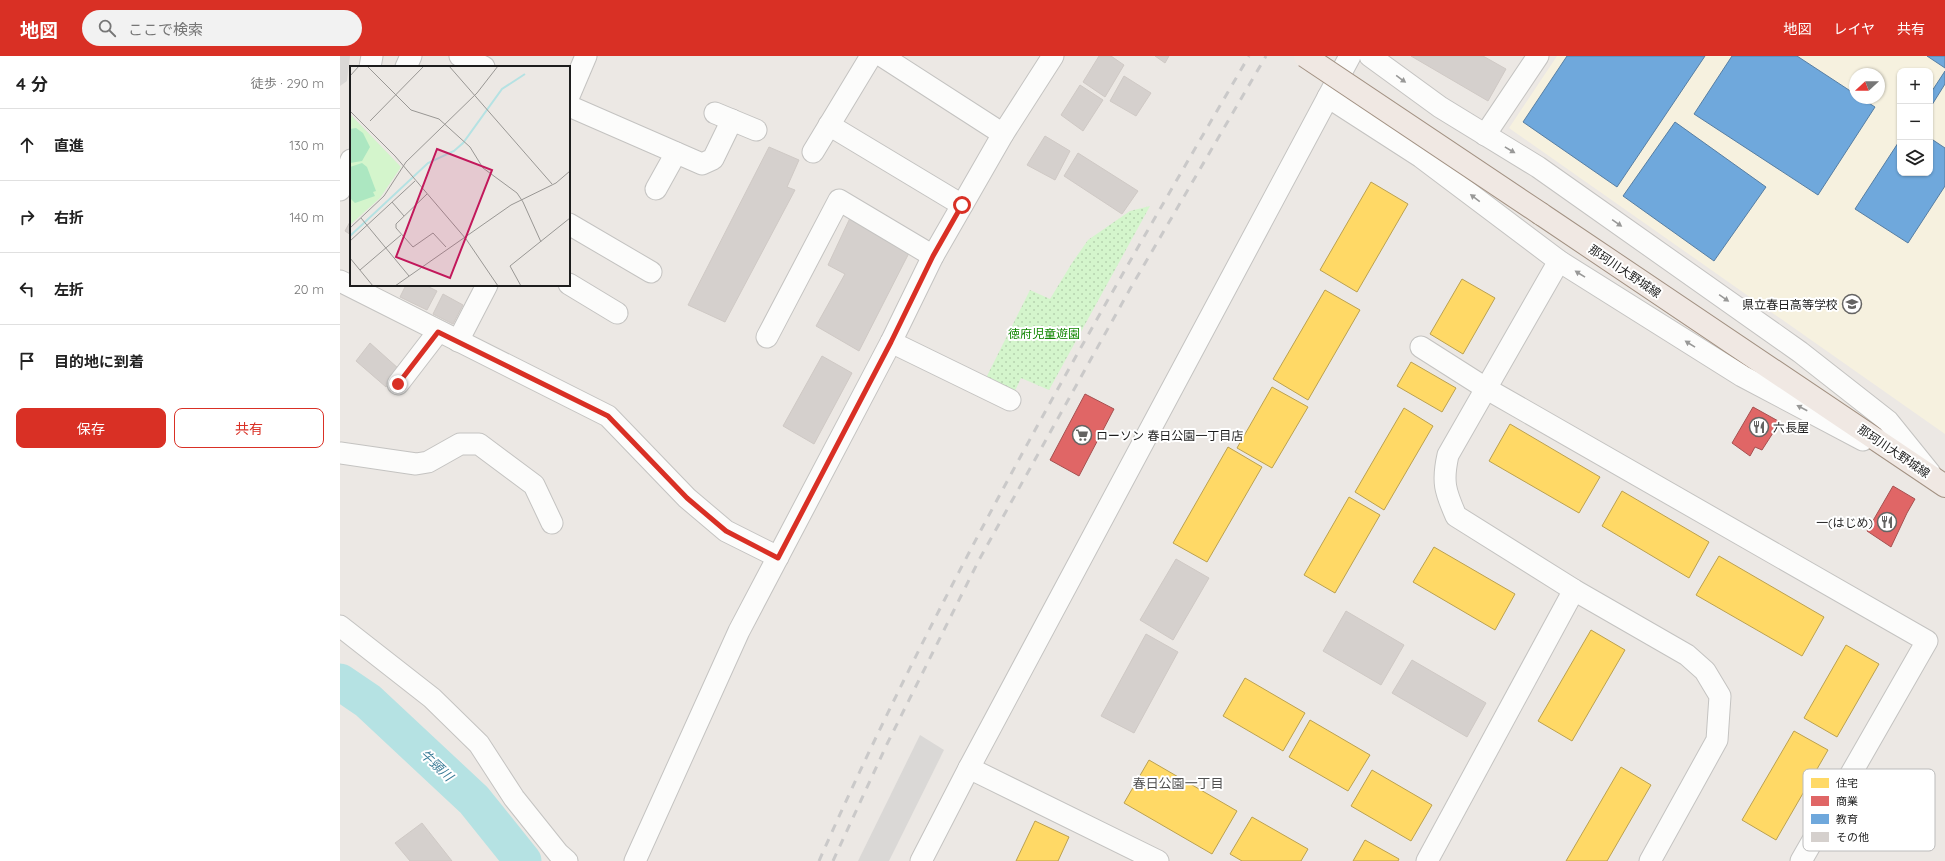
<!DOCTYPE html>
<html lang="ja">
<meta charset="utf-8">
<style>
:root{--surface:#fff;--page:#f2f2f2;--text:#222;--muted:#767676;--line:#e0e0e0;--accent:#d93025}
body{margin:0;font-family:Quicksand,"Noto Sans JP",sans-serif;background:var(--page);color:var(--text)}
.controls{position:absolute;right:12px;top:12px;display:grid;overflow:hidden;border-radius:8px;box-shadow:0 1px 3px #0004}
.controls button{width:36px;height:36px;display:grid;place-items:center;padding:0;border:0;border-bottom:1px solid var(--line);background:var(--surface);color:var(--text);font:20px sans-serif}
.compass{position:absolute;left:1509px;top:12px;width:36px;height:36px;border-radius:50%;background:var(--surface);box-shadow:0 1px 3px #0004;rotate:249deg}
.stop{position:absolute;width:12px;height:12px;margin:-9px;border:3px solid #d93025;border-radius:50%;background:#fff}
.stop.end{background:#d93025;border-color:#fff;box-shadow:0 1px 4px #0008}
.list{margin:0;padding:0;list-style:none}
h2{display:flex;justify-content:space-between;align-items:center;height:52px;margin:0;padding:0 16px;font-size:17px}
h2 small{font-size:13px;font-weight:400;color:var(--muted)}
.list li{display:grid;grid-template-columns:26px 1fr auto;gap:12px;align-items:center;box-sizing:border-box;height:72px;padding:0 16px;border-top:1px solid var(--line)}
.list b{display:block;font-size:15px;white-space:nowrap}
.list em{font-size:13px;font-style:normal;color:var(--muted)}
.actions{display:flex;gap:8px;padding:12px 16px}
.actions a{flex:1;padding:9px 0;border:1px solid var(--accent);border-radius:8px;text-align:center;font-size:14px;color:var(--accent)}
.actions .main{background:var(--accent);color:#fff}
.icon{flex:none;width:22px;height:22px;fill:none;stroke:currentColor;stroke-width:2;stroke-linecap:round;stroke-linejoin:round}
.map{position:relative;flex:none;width:1605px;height:805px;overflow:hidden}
header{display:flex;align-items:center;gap:24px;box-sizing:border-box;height:56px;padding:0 20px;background:var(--accent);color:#fff}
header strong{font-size:19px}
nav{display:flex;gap:22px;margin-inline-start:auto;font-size:14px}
.search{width:280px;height:36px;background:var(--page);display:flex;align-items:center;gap:10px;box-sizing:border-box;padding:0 14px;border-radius:22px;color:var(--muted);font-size:15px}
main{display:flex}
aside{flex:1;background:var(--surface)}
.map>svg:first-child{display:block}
</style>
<header>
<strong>地図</strong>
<div class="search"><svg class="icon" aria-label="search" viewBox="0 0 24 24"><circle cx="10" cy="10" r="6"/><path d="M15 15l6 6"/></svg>ここで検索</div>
<nav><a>地図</a><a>レイヤ</a><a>共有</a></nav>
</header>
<main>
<aside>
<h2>4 分<small>徒歩 · 290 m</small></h2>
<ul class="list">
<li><svg class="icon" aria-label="ahead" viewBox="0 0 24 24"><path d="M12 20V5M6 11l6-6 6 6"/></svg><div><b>直進</b></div><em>130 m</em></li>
<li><svg class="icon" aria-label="right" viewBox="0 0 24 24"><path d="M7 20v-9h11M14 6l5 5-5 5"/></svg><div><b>右折</b></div><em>140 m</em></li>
<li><svg class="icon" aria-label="left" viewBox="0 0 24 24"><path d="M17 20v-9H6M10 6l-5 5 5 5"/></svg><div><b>左折</b></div><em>20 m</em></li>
<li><svg class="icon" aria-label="arrive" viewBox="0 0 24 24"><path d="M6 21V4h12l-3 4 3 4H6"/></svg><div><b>目的地に到着</b></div></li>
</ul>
<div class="actions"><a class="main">保存</a><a>共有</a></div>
</aside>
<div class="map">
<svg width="1605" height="805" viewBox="0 0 1605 805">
<defs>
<pattern id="park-dots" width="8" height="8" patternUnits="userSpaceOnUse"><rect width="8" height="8" fill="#d4f5cc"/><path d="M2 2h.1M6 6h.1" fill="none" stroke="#b6d2af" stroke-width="1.8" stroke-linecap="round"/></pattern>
</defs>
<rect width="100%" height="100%" fill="#ece8e4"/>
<path fill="#f6f1df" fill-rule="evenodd" d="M1217,0h388v378l-436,-306zM1560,15h30v102h-30zM1515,18h24v24h-24z"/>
<g fill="#dad8d6">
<path d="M0,0h10l-3,25 -7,5z"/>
<path d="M580,679l24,15 -55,111h-31z"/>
</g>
<path fill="url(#park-dots)" d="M810,150l-101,184 -28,-12 -8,17 -28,-15 45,-90 20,9 22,-36 16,-23 42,-29z"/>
<g fill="#ffd966" stroke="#bba150">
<path d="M1031,126l37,22 -51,88 -37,-22z"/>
<path d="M1122,223l33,19 -32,56 -33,-20z"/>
<path d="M985,234l35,20 -52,90 -35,-21z"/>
<path d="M1071,306l45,26 -14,24 -45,-26z"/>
<path d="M932,331l36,20 -36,61 -35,-20z"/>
<path d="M1064,352l29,18 -49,84 -29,-18z"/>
<path d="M1170,368l90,53 -21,36 -90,-52z"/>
<path d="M888,391l34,20 -55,95 -34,-19z"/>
<path d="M1282,435l87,51 -20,36 -87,-52z"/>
<path d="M1009,441l31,18 -45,78 -31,-18z"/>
<path d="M1094,491l81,47 -20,36 -82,-48z"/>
<path d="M1379,500l105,61 -22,39 -106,-61z"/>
<path d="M1251,574l34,20 -53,91 -34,-20z"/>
<path d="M1506,589l33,19 -42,73 -33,-19z"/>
<path d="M905,622l60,35 -22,38 -60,-35z"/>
<path d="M970,664l60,35 -22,36 -59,-34z"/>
<path d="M1454,675l34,19 -52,90 -34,-20z"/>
<path d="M809,704l88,51 -25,43 -88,-51z"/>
<path d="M1281,711l30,18 -44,76h-41z"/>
<path d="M1032,714l60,35 -21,36 -60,-35z"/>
<path d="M912,761l56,32 -7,12h-59l-12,-7z"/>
<path d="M695,765l34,16 -11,24h-42z"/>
<path d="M1025,784l34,19 -1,2h-45z"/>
</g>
<g fill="#e06666" stroke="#a65050">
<path d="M745,338l29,15 -35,67 -29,-16z"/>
<path d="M1413,351l27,15 -18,28 -7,-3 -5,9 -18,-13z"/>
<path d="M1553,430l22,13 -8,14 -16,34 -24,-16z"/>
</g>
<g fill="#6fa8dc" stroke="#567ea3">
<path d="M1227,0h138l-88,131 -94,-65z"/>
<path d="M1392,0h65l58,38v4h6l14,9 -57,88 -124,-81z"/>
<path d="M1587,0h18v12z"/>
<path d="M1605,15v13l-15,24v-14z"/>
<path d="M1335,66l91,65 -52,74 -91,-65z"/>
<path d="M1590,82l15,10v38l-37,57 -53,-34 45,-69v33h30z"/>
</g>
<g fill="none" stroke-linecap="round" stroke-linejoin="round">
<path stroke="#b5e2e3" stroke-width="37" d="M0,626l28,19 106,99 49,61"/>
</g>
<g fill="#d5d0cd" stroke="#cfc9c5">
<path d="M759,0h12l13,9 -19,32 -22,-15z"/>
<path d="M815,0h14l-4,7z"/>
<path d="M1071,0h72l23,13 -18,32z"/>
<path d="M784,20l27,17 -15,23 -26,-15z"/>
<path d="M740,29l23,15 -20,31 -22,-16z"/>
<path d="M705,80l25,15 -15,29 -28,-15z"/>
<path d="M429,91l30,13 -12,27 8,3 -70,132 -37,-17z"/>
<path d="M738,97l60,38 -16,23 -58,-38z"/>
<path d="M510,162l59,35 -50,98 -43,-25 29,-52 -17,-9z"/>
<path d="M11,164v15l-6,-4z"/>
<path d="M66,229h19l12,6 -10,19 -27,-13z"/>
<path d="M103,238l20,11 -10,19 -20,-10z"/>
<path d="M30,287l29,26 -13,18 -30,-26z"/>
<path d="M482,300l30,17 -38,71 -31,-18z"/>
<path d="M836,503l33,19 -36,62 -33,-20z"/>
<path d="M1006,555l58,34 -23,40 -58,-34z"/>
<path d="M806,578l32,18 -44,81 -33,-17z"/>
<path d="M1072,604l74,43 -19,34 -75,-44z"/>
<path d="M82,767l30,38h-42l-15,-18z"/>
</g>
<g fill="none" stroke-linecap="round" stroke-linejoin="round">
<g stroke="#c4c3c1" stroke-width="23">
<g id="minor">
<path d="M120,0l24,11"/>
<path d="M542,0l121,78"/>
<path d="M1030,0l70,51 98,60 262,185 88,69 42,52"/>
<path d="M30,11l2,-11"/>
<path d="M66,11l5,-11"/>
<path d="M229,40l17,-40"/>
<path d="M988,41l93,60 138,104 183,115 121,64"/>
<path d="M229,50l133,58 11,-5 19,-39"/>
<path d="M375,57l41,17"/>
<path d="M489,69l133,80"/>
<path d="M1145,79l53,-79"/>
<path d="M473,96l58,-96"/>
<path d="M316,133l20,-36"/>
<path d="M0,134l11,-30"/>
<path d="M229,168l82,48"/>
<path d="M1219,205l-111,194c-6,27 -3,36 8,61l118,74 113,65 18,16 15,25 -3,44 -67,121"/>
<path d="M0,225l268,135 79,82 39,33 52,26"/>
<path d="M229,228l48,29"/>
<path d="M427,281l72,-137 94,56"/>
<path d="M118,285l29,-56"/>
<path d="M551,286l119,58"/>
<path d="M1081,291l66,42 440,252 -126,220"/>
<path d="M58,328l40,-52"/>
<path d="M0,397l76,11 12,-2 32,-18h19l55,41 18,38"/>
<path d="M0,570l92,72 47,46 35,54 44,55 9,8"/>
<path d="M629,712l189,93"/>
<path d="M295,805l104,-230 152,-289 42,-86 70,-122 50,-78"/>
<path d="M581,805l48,-93 381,-712"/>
<path d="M1087,805l147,-271"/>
</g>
</g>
<g stroke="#a29182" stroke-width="24">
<path id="major" d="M1201,158l404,272"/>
</g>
<use href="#minor" stroke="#fcfcfb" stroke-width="21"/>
<use href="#major" stroke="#f0e8e3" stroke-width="22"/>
<g stroke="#cac9c9" stroke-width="3" stroke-dasharray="8 8" stroke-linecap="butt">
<path d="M479,805c123,-278 277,-543 430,-805"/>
<path d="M493,805l54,-117 92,-184 151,-271 136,-233"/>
</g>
<g stroke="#a29182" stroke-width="24" stroke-linecap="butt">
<path id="major-bridge" d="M965,0l236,158"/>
</g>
<use href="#major-bridge" stroke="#f0e8e3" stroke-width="22"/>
</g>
<defs><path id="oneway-solid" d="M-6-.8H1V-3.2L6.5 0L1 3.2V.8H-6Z"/></defs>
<g fill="#989897">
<use href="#oneway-solid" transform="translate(1061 23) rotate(36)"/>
<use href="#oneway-solid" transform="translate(1170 94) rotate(31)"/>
<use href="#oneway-solid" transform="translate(1135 142) rotate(-143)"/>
<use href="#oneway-solid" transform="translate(1277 167) rotate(35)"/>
<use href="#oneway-solid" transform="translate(1240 218) rotate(-148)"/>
<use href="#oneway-solid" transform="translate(1384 242) rotate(35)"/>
<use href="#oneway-solid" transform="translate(1350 288) rotate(-148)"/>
<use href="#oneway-solid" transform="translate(1462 352) rotate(-152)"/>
</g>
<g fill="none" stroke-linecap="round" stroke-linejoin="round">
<path stroke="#d93025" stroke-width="5" d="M58,328l40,-52 170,84 79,82 39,33 52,27 113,-216 42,-86 29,-51"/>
</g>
<defs>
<g id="school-ring" transform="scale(1)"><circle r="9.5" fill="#fff" stroke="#656463" stroke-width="1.5"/><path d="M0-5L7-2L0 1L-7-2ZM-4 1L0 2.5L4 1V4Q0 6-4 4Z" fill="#656463"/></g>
<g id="restaurant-ring" transform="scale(1)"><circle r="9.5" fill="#fff" stroke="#656463" stroke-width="1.5"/><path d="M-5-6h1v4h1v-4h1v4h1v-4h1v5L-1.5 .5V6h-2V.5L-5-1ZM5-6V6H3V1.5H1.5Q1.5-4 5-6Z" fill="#656463"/></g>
<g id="supermarket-ring" transform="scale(1)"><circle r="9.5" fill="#fff" stroke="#656463" stroke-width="1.5"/><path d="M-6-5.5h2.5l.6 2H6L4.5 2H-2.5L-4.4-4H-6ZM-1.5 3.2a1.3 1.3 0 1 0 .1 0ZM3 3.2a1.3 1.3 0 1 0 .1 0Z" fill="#656463"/></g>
</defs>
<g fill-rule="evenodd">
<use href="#school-ring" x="1512" y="248"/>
<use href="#restaurant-ring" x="1419" y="371"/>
<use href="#supermarket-ring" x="742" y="379"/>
<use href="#restaurant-ring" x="1547" y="466"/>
</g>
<g text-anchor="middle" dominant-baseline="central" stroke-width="4" stroke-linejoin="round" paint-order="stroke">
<g font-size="12" fill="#1d1d1d" stroke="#fff">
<text transform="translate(1285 215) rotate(34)">那珂川大野城線</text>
<text transform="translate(1554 395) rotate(34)">那珂川大野城線</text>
</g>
<g font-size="12" fill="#1d1d1d" stroke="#fff" text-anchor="end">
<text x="1498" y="248">県立春日高等学校</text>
<text x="1433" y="371" text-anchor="start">六長屋</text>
<text x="756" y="379" text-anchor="start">ローソン 春日公園一丁目店</text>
<text x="1533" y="466">一(はじめ)</text>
</g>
<g font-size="12" fill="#108600" stroke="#fff">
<text x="704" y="277">徳府児童遊園</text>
</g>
<g font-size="13" font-style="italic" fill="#377995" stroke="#fff">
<text transform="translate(97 709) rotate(43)">牛頸川</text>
</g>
<g font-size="13" fill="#505050" stroke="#fff">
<text x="838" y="727">春日公園一丁目</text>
</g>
</g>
<g transform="translate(10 10)">
<rect width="220" height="220" fill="#ece8e4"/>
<path d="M0,48l51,53 -21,31 -30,27z" fill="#d4f5cc"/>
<path d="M6,62l7,5 7,14 -8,14 -12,2v-34zM12,97l5,4 9,24 -3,1 2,4 -20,7 -5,-5v-31z" fill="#ace7c1"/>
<path fill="none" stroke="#b5e2e3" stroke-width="2" d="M0,170l78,-73 26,-12 9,-8 39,-54 23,-15"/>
<path fill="none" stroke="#999794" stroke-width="1" d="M17,0l44,44 28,9 31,28 13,21 34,25 6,9 18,40M99,0l103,118M0,10l9,-10M0,45l45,45 71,83 32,47M20,55l54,-55M77,128l-31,30v4l17,19 20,-14 13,14M42,136l12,14M11,152l48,58M0,162l34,-32 22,-34 71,-69 21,-27M0,175l65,-60M0,192l23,28M10,204l41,-35M45,220l116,-81 45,-22 14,-12M171,220l-11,-20 60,-48"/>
<path fill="#c2185b" fill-opacity="0.15" stroke="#c2185b" stroke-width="2" d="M87,83l55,21 -42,108 -54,-21z"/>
<rect width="220" height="220" fill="none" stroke="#1d1d1d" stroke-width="2"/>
</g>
<rect x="1463" y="713" width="132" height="82" rx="6" fill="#fff" stroke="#bbb" stroke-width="1"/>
<rect x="1471" y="722" width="18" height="10" fill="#ffd966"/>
<rect x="1471" y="740" width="18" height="10" fill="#e06666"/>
<rect x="1471" y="758" width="18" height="10" fill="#6fa8dc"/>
<rect x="1471" y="776" width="18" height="10" fill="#d5d0cd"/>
<g font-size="11" fill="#1d1d1d">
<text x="1496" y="731">住宅</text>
<text x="1496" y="749">商業</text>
<text x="1496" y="767">教育</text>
<text x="1496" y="785">その他</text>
</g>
</svg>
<div class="controls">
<button>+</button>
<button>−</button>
<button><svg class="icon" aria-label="layers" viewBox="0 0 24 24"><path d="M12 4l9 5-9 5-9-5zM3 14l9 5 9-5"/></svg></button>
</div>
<svg class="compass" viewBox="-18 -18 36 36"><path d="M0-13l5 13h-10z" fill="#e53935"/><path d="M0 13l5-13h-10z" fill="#767676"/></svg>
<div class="stop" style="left:622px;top:149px"></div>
<div class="stop end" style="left:58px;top:328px"></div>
</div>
</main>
